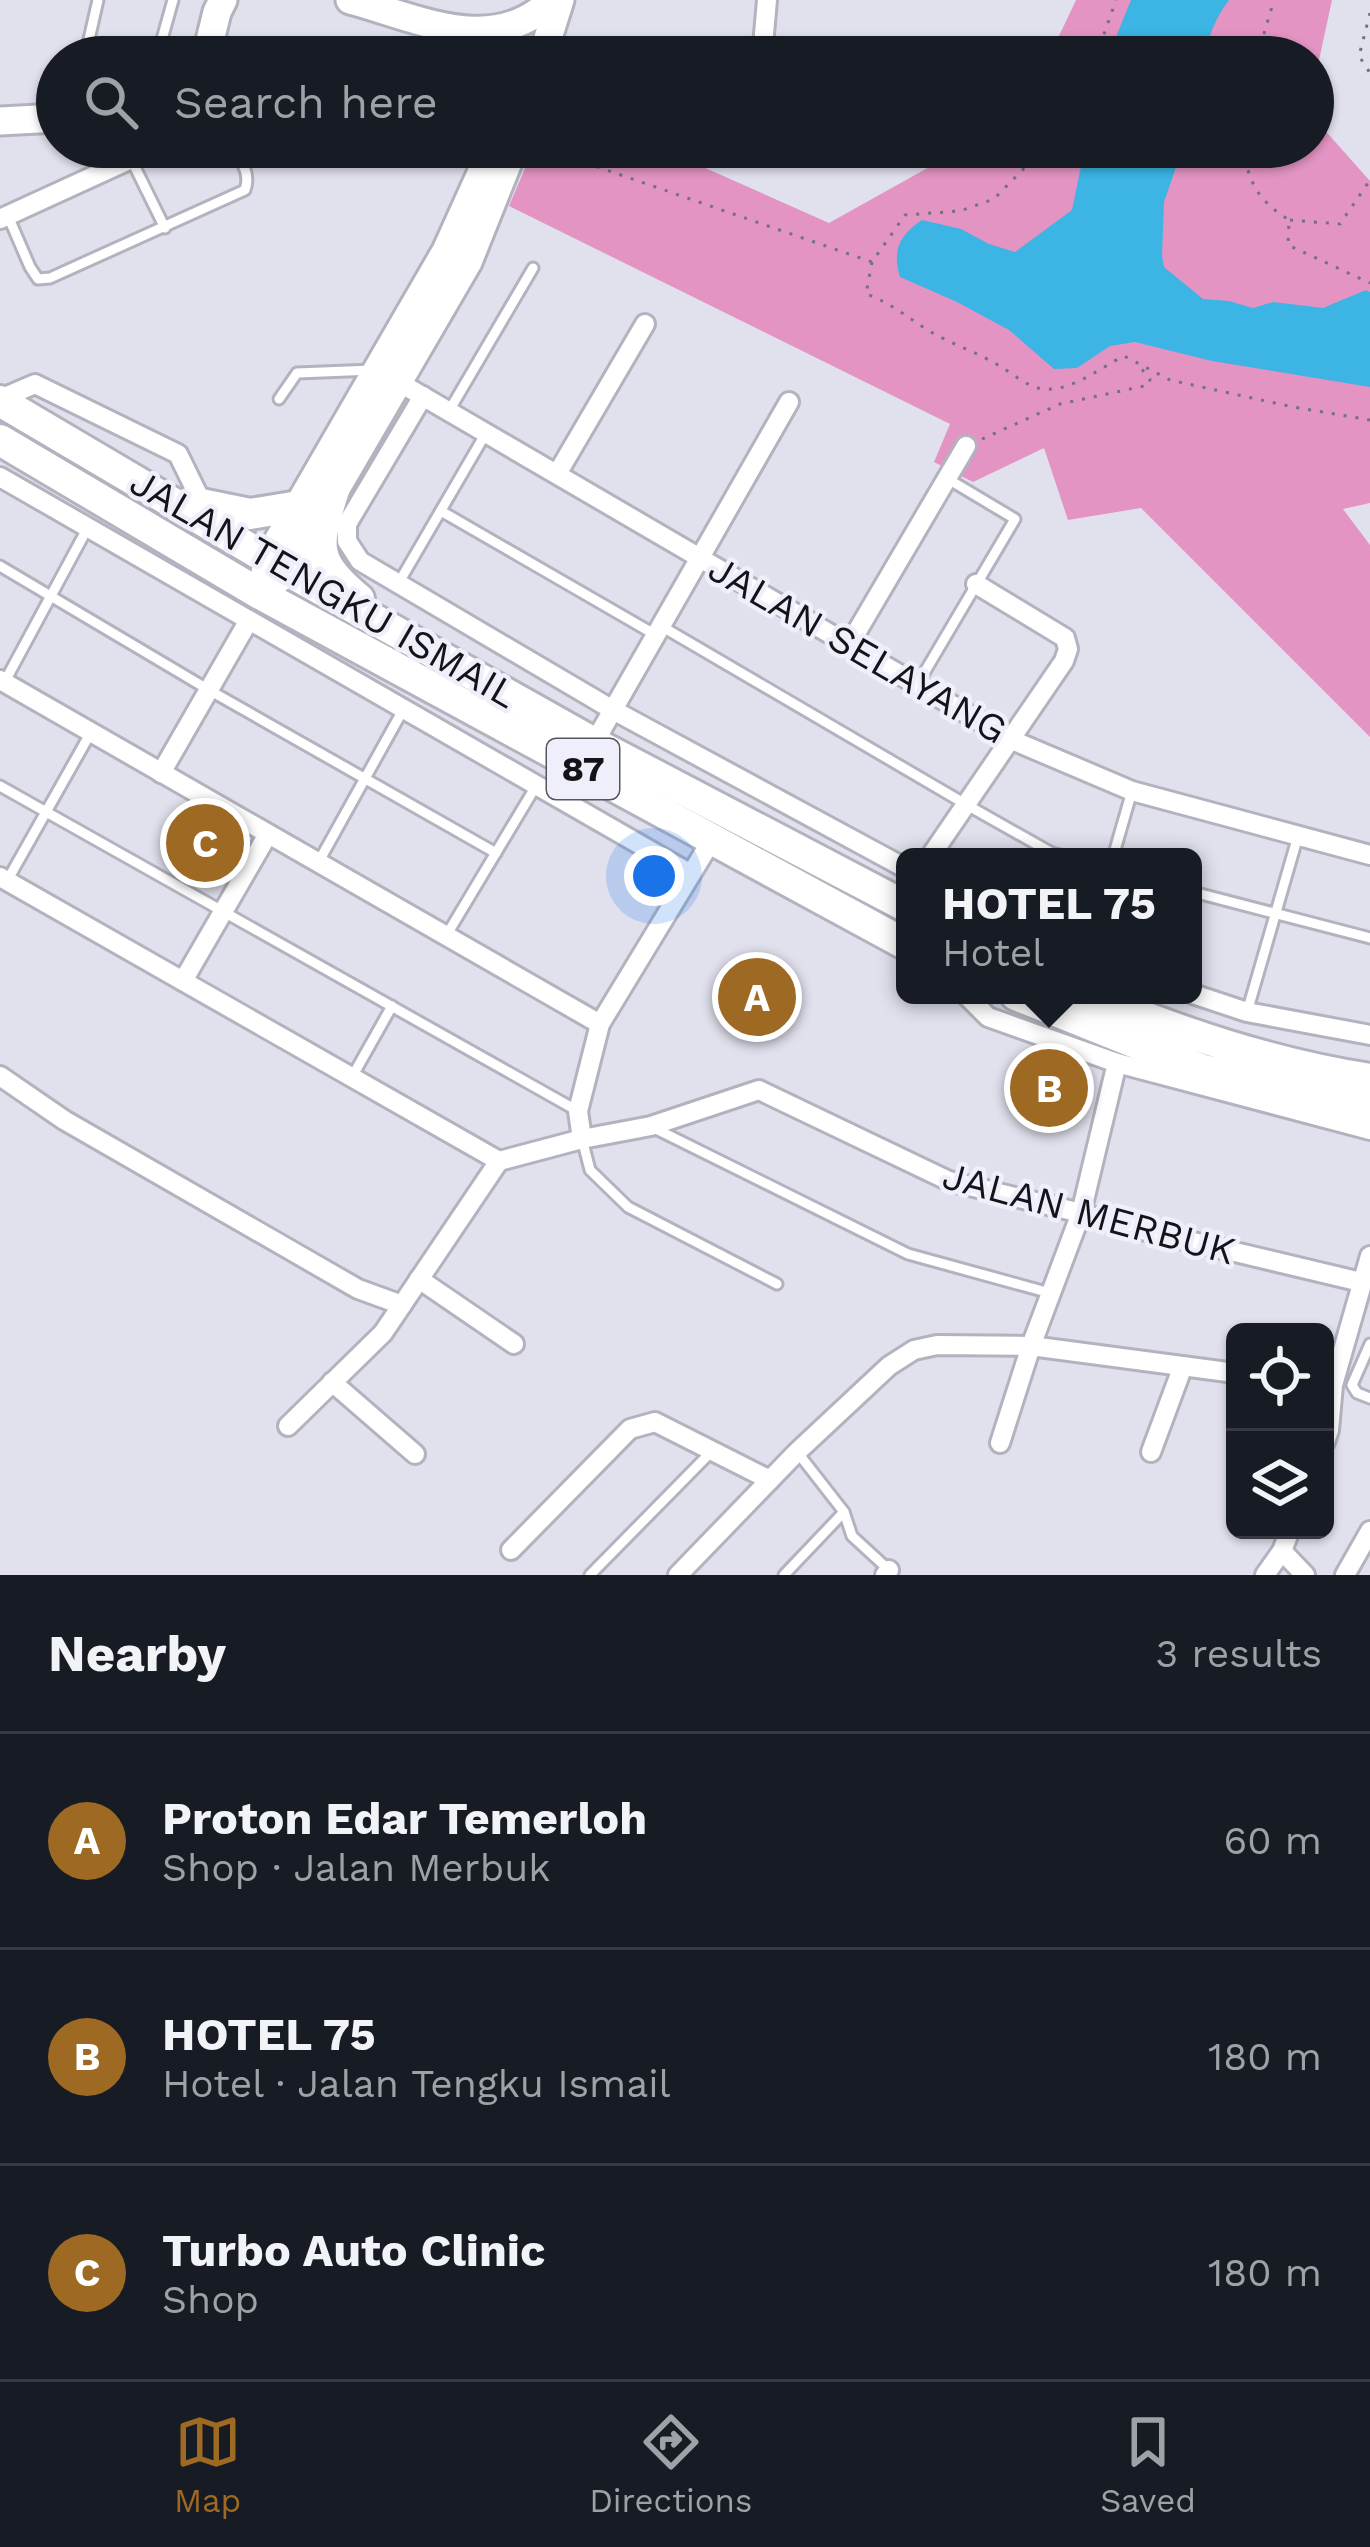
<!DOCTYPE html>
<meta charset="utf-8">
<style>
:root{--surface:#171b24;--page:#242831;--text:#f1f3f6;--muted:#9ea1a6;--line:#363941;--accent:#9e6922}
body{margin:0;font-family:"Work Sans",sans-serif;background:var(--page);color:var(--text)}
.controls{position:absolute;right:36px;bottom:36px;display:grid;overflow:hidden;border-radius:18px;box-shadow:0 3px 9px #0004}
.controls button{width:108px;height:108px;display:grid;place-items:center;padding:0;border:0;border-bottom:3px solid var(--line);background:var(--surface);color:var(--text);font:60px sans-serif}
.you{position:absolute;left:654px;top:876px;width:42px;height:42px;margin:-30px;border:9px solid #fff;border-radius:50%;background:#1a73e8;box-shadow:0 0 0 18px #1a73e833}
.badge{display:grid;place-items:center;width:78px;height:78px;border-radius:50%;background:var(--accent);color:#fff;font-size:39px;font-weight:700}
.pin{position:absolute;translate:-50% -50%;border:6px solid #fff;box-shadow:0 3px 12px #0006}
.popup{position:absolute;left:896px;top:848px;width:306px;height:156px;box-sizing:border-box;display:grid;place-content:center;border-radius:18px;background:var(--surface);filter:drop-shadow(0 3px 9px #0005);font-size:39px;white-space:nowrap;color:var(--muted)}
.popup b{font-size:45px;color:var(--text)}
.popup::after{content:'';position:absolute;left:50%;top:100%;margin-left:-24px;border:24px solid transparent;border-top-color:var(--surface)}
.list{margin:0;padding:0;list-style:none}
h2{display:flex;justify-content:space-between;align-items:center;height:156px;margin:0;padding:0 48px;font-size:51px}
h2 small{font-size:39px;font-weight:400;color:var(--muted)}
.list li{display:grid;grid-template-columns:78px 1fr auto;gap:36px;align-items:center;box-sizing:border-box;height:216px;padding:0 48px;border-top:3px solid var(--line)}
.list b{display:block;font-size:45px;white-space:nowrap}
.list p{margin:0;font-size:39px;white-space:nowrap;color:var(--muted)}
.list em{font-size:39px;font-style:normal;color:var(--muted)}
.icon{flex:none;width:66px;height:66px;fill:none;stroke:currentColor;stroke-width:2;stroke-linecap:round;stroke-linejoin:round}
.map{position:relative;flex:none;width:1370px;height:1575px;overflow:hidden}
.search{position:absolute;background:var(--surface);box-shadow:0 3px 9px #0004;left:36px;right:36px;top:36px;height:132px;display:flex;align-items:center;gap:30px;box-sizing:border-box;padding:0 42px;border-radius:66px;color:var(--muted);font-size:45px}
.sheet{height:804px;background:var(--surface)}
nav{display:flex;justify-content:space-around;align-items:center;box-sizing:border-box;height:168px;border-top:3px solid var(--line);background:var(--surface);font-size:33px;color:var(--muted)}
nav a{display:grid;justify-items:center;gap:6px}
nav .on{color:var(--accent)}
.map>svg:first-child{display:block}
</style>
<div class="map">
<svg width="1370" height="1575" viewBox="0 0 1370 1575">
<rect width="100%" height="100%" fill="#e1e1ee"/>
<g fill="#e394c3">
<path d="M1076,0h256l-19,88v-31h-264z"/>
<path d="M1313,117l57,64v322l-27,6 27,36v192l-229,-229 -73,12 -24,-72 -71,34 -39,-20 16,-38 -441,-218 25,-59h124l171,76 136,-76h348z"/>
</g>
<g fill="#3cb4e4">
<path d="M1131,0h98c-13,17 -21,36 -24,57h-97z"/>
<path d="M1085,147h98l-19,55 -2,54 2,11 39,32 26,2 24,7 20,-6 50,6 43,-18 4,2v95l-158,-26 -77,-19 -25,4 -33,22 -23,1 -45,-39 -52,-28 -57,-25c-8,-26 -1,-42 22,-57l39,9 28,15 26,8 57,-42z"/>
</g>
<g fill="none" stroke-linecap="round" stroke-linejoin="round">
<g stroke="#b3b3bf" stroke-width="15">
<g id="service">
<path d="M85,57l13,-57"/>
<path d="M157,57l16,-57"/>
<path d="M348,57l32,-10"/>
<path d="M155,147l-24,12 34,69"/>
<path d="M8,216l22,51 8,12 12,-1 195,-88c6,-17 -4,-28 -11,-43"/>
<path d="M279,399l18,-26 76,-3"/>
<path d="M449,411l84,-143"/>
<path d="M441,511l213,123"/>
<path d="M0,566l209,124 287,163"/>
<path d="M398,584l88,-151"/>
<path d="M661,626l306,179 85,48 16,4"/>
<path d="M4,683l83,-154"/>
<path d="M917,685l98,-166 -67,-40"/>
<path d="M0,786l576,324"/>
<path d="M1113,857l19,-66"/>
<path d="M318,863l85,-153"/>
<path d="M7,881l83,-147"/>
<path d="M1193,892l177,46"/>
<path d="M446,936l90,-150"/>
<path d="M1247,1012l51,-176"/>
<path d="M352,1077l40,-71"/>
<path d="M656,1129l252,125 142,39"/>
<path d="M582,1139l8,31 38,37 149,77"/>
<path d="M1370,1344l-18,41 5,8 13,5"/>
<path d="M798,1453l46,59 8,24 37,34"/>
<path d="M590,1575l122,-124"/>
<path d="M784,1575l60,-63"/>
</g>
</g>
<g stroke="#b3b3bf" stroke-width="24">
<g id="minor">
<path d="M762,57l5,-57"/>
<path d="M0,219l131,-60 -1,-12"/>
<path d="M388,376l624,364 120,51 238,64"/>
<path d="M423,396l-76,128v17l13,20 253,149 292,158"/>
<path d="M0,399l35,-15 143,70 25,51"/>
<path d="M557,474l88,-150"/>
<path d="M0,477l691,397"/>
<path d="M849,645l117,-199"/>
<path d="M0,680l600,344"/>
<path d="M594,743l195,-341"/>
<path d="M161,773l88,-153"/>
<path d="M930,857l134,-196 4,-12 -3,-11 -89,-54"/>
<path d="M0,877l499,284 83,-22 69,-13 108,-36 190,91 132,32 28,9 252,60"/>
<path d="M183,981l85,-147"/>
<path d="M1193,994l54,18 123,23"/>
<path d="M966,995l22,22 129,46 253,67"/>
<path d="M0,1076l64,44 294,169 44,16"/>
<path d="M582,1139l-4,-28 22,-87 113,-186"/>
<path d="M419,1279l95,65"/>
<path d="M332,1382l83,72"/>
<path d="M288,1426l95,-93 116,-172"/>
<path d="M1325,1442l4,-12 4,-45 37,-129"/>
<path d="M1000,1443l31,-97 50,-133 36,-150"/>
<path d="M1151,1452l32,-86"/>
<path d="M511,1550l119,-121 25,-7 115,58"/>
<path d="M1282,1551l23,24"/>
<path d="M678,1575l119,-123 92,-86 25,-16 23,-5 94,1 204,27"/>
<path d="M885,1575l4,-5"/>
<path d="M1265,1575l17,-24 8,-21"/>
<path d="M1345,1575l25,-44"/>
</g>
</g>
<g stroke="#b3b3bf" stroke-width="33">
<g id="secondary">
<path d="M350,0c68,18 144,58 202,0"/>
<path d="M206,57l11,-45 6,-12"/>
<path d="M542,57l18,-57"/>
<path d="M0,121l57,-3"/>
<path d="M264,578l4,-20 178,-307 47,-104"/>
<path d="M260,594l28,-23 180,-309 46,-115"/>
</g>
</g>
<g stroke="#b3b3bf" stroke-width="36">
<g id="primary">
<path d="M0,401l288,170 306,172 311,163"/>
<path d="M0,440l260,154 645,350"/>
<path d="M334,490c-17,55 -23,69 25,109"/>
<path d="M191,502l59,12 49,-8"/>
<path d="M1016,995l187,75 167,37"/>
<path d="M1088,995c91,37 184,69 282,84"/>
</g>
</g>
<g stroke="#72727a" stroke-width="3" stroke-dasharray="3 9" stroke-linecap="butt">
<path d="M1370,13l-11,43 11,17"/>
<path d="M1096,57l20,-57"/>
<path d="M1257,57l17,-57"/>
<path d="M540,147l332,115 33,-47 55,-4 34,-12 51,-52"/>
<path d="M1242,147c8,36 14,52 47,73l-1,25 82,38"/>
<path d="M1290,220l50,4 30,-44"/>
<path d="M872,262l-6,32c24,8 43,25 65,38 21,12 45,20 67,33 11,6 27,20 40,23 30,7 61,-20 86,-32l46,24 123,27 77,13"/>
<path d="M982,439l78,-35 89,-19 1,-6 -11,-13"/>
</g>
<use href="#service" stroke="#fff" stroke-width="9"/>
<use href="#minor" stroke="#fff" stroke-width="18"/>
<use href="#secondary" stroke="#fff" stroke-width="27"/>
<use href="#primary" stroke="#fff" stroke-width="30"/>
</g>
<g text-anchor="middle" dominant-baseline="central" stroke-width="9" stroke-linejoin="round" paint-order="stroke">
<rect fill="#efeffb" stroke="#56555c" stroke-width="3" x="547" y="739" width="72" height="60" rx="9"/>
<g font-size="36" font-weight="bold" fill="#141318">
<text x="583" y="769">87</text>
</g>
<g font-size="39" fill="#141318" stroke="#efeffb">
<text transform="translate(324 588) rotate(30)">JALAN TENGKU ISMAIL</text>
<text transform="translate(858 649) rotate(30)">JALAN SELAYANG</text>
<text transform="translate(1089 1213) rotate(15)">JALAN MERBUK</text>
</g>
</g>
</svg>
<div class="controls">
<button><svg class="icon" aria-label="locate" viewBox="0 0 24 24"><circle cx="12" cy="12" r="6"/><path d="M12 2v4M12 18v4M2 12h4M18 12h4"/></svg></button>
<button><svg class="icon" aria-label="layers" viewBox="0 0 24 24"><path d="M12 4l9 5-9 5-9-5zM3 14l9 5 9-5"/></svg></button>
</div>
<div class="you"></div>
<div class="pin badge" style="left:757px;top:997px">A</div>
<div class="pin badge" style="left:1049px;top:1088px">B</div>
<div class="popup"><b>HOTEL 75</b>Hotel</div>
<div class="pin badge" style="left:205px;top:843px">C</div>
<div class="search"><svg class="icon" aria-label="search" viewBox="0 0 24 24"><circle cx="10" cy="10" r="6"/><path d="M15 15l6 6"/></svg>Search here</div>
</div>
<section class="sheet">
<h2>Nearby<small>3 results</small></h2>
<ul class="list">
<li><span class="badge">A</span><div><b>Proton Edar Temerloh</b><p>Shop · Jalan Merbuk</p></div><em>60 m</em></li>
<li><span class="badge">B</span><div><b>HOTEL 75</b><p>Hotel · Jalan Tengku Ismail</p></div><em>180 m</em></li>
<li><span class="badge">C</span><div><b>Turbo Auto Clinic</b><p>Shop</p></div><em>180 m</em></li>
</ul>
</section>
<nav>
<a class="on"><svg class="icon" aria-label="map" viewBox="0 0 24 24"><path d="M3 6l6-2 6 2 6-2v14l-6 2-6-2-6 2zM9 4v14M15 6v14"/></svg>Map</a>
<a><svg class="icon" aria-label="directions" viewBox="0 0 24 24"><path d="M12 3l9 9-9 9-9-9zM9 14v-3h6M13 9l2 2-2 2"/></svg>Directions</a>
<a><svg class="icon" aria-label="saved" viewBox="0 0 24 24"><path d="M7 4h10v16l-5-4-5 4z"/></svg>Saved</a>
</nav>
